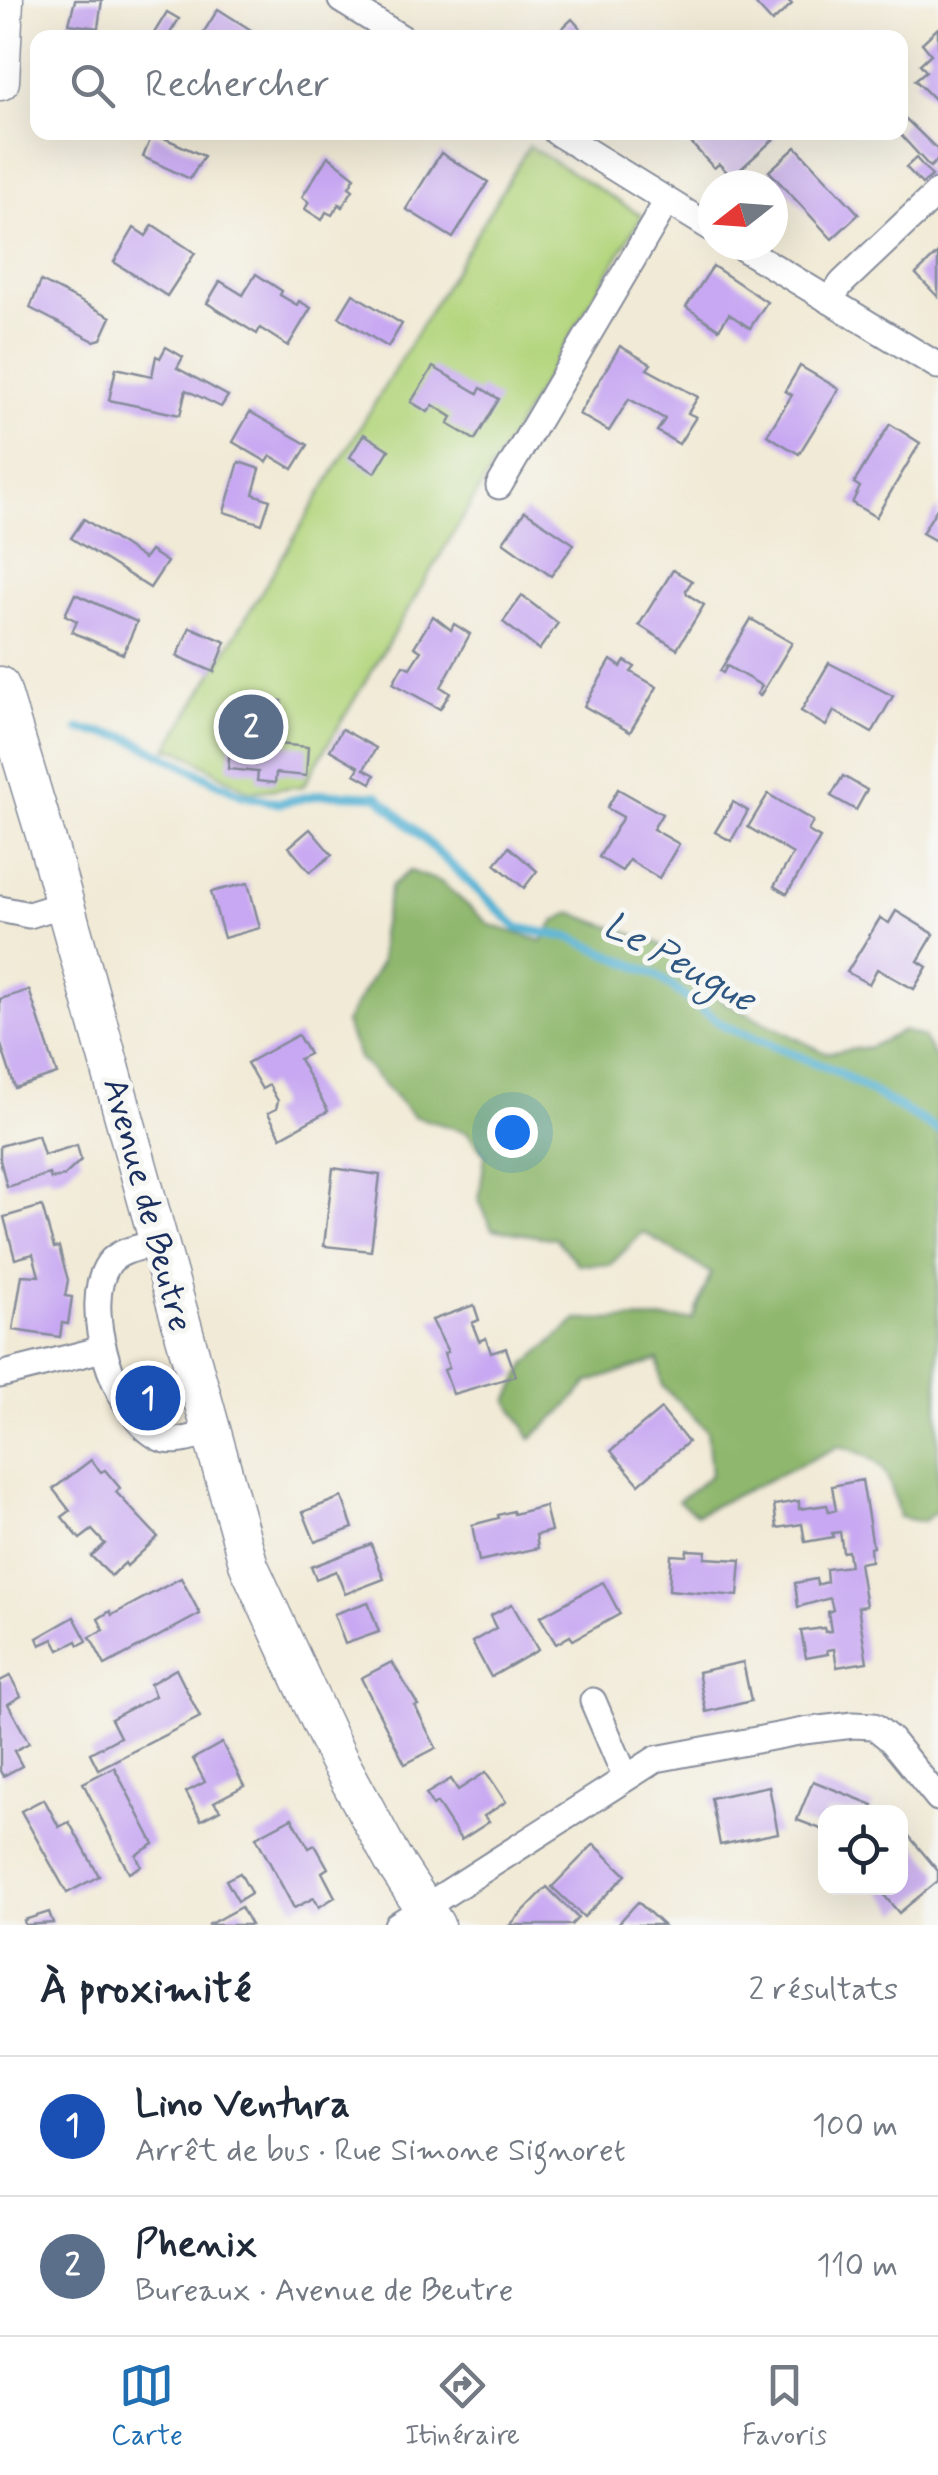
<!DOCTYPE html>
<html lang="fr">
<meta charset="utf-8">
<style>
:root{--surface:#fff;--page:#f6f6f7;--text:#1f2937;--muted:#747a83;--line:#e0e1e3;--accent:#1f6fb2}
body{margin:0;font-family:Mynerve,sans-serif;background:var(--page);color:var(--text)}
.controls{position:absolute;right:30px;bottom:30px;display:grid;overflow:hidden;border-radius:20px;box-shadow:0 10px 40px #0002}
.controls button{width:90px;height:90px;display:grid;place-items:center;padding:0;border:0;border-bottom:2px solid var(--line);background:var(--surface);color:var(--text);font:50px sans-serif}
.compass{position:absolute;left:698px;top:170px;width:90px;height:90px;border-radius:50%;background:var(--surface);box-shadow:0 10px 40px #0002;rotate:253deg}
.you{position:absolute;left:512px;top:1132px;width:35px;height:35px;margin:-25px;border:8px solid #fff;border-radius:50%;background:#1a73e8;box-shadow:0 0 0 15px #1a73e833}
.badge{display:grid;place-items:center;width:65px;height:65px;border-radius:50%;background:var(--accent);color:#fff;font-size:32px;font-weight:700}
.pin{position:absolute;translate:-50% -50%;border:5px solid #fff;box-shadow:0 2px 10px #0006}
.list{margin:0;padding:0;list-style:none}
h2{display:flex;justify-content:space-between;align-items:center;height:130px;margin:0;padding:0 40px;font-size:42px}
h2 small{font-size:32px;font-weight:400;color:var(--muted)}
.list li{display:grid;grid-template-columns:65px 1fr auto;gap:30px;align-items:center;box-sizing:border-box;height:140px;padding:0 40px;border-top:2px solid var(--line)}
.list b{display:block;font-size:38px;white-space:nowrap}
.list p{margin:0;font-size:32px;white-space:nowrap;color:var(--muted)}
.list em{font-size:32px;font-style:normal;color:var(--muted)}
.icon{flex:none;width:55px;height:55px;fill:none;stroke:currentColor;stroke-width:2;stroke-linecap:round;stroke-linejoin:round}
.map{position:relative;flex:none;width:938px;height:1925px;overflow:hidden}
.search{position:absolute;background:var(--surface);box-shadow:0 10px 40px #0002;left:30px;right:30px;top:30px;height:110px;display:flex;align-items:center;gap:25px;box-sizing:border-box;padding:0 35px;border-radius:20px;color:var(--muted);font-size:38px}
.sheet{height:410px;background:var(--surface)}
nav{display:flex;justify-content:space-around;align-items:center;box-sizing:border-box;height:140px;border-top:2px solid var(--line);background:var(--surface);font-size:28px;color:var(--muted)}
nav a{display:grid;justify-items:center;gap:5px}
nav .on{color:var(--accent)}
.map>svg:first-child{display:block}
</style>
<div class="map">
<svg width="938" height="1925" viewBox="0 0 938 1925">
<rect width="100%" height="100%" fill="#f6f6f2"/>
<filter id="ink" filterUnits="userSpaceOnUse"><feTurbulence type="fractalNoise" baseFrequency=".01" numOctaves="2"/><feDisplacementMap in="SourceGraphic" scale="20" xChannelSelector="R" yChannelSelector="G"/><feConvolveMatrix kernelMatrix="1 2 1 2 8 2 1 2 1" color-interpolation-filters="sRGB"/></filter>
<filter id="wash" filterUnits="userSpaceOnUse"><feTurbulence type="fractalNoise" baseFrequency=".0048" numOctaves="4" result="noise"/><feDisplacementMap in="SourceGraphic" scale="40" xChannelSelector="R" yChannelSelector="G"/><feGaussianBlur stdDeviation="2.25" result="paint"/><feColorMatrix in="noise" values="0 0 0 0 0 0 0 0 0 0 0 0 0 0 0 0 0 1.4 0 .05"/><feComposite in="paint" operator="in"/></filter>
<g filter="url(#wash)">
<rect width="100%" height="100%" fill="#f1ead6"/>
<path fill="#b4d67e" stroke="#68826e" stroke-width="2.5" d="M529,146l113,70 -339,570 -53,6 -71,-42 -12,-1z"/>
<path fill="#8fb76d" stroke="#557366" stroke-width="2.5" d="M410,871l31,11 49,43 52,16 13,-20 16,-8 87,30 62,57 106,53 44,-6 33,-16 20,6 15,26v447l-15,12 -24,-5c-10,-45 -14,-59 -60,-71l-142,68 -19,-13 33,-26 -4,-45 -45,-44 -4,-26 -69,22 -28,31 -30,25 -23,-37 18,-37 51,-44 116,-1 18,-46 -68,-41 -33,33 -32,-1 -22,-25 -64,-10 -13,-29 6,-45 -18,-23 -54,-16 -54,-58 -14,-35 36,-61v-29l10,-47z"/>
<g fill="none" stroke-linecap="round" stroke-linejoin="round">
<path stroke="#56b2d4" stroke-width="9" d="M79,729l48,8 115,58 37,8 43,-9 56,2 140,132 54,10 84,37 70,52 110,44 102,59"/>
</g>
<g id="blocks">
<g fill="#c8a8f2">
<path d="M75,0h27l-4,28 -29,-4z"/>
<path d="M752,0h35l5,4 -20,18z"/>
<path d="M218,9l41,26 -2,3h-57z"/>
<path d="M167,12l12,7 -12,19h-16z"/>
<path d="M572,19l17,19h-37z"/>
<path d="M938,28v75l-23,-23 11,-9 -6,-7 11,-10 -9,-11z"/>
<path d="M906,119l32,31v10l-8,7 -32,-35z"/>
<path d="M681,132h89l5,6 -43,39 -13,-13 -5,4z"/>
<path d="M153,133l51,23 -14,23 -47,-22z"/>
<path d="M796,147l63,67 -27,25 -63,-68z"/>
<path d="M441,153l47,29 -35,56 -47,-29z"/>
<path d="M328,156l27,21 -6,10 4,3 -11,17 -3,-3 -7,11 -6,-3 -4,8 -17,-11 4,-7 -7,-5z"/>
<path d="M916,158l16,18 -10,8 -16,-17z"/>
<path d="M153,225l42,28 -28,43 -53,-34 20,-34 12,8z"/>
<path d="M938,253v44l-22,-23z"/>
<path d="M713,266l54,36 -17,26 -21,-14 -10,15 -33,-22z"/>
<path d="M256,274l26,17 -2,4 17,10 2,-4 12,7 -23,38 -28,-18 -3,6 -50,-31 13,-22 23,14z"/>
<path d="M41,281l70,36 -10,22 -7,2 -64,-33z"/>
<path d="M353,294l49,30 -14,23 -49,-30z"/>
<path d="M620,346l31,18 -4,5 51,28 -10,16 8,4 -17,27 -22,-13 8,-12 -36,-20 -20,32 -30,-17z"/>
<path d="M166,347l17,10 -6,11 51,28 -7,11 -35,-17 -6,25 -71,-15 7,-32 36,8 4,-20 4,2z"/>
<path d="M800,366l39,23 -40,65 -32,-19 25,-40 -7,-4z"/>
<path d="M433,367l45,26 3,-5 18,11 -24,41 -27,-16 4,-7 -19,-12 -5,7 -17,-10z"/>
<path d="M250,412l58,33 -15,24 -22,-13 -4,6 -34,-20z"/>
<path d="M890,424l30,19 -44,74 -24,-14 8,-16 -6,-4z"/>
<path d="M364,434l25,16 -14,23 -25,-16z"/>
<path d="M239,462l21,7 -7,25 17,6 -8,24 -38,-12z"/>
<path d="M938,507v35l-16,-9z"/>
<path d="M525,511l49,33 -23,32 -48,-34z"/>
<path d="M84,519l60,40 6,-8 17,11 -17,26 -79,-50z"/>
<path d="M673,570l19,11 -6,9 1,4 17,11 -27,44 -38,-24z"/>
<path d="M75,594l62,28 -14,32 -51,-22 5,-11 -12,-6z"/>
<path d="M522,596l36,27 -19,27 -36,-28z"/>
<path d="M433,616l18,14 3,-6 16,10 -29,53 9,6 -10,16 -47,-26 10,-18 7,3 11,-17 -7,-4z"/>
<path d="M751,619l41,24 -32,53 -3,-2 5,-8 -35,-20 -4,7 -3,-2z"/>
<path d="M190,627l36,15 -12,30 -37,-16z"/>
<path d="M611,660l10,7 4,-6 10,6 -4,5 26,15 -27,45 -46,-26z"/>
<path d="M829,663l64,33 -21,37 -38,-22 -8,15 -25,-15z"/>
<path d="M235,697l47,4 -4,43 30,3 -2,29 -30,-3 -1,10 -18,-2 1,-9 -30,-3z"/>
<path d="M342,729l34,19 -12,21 11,6 -4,8 -16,-9 4,-7 -29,-17z"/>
<path d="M843,776l24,14 -11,20 -25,-14z"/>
<path d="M618,789l44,25 -9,15 26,15 -20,34 -30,-18 -7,11 -23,-14 24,-40 -16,-9z"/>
<path d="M768,794l45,27 -5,10 12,7 -33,56 -13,-8 19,-32 -45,-27z"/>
<path d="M733,802l15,9 -17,30 -16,-9z"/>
<path d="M310,829l22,26 -22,17 -21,-25z"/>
<path d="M509,847l28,24 -13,17 -29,-24z"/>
<path d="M248,883l12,45 -36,10 -13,-46z"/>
<path d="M896,911l38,23 -16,27 9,6 -13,22 -37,-20 -8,15 -22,-12 33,-54 9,5z"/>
<path d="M29,990l28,84 -42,14 -15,-46v-43z"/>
<path d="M298,1035l11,19 -10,5 29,52 -47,26 -13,-24 8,-4 2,-8 -9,-16 -7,4 -15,-26z"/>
<path d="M38,1135l6,20 33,-10 4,15 -17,16 -13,3 -2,-5 -42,13 -7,-27v-14z"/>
<path d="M333,1168l47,7 -9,76 -47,-5z"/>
<path d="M42,1206l12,42 5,-1 3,12 6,21 -3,16 7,1 -4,27 -6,-1 -2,14 -47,-7 9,-55 17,1 -6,-22 -18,5 -11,-42z"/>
<path d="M474,1305l5,15 -7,3 7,18 7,-3 5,15 15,-5 10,28 -63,18 -9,-24 5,-2 -5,-15 4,-1 -16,-32z"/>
<path d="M661,1409l27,33 -49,42 -28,-33z"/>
<path d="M91,1460l10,12 4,-2 15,18 -4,4 42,45 -31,29 -2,-3 -14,13 -20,-20 14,-12 -13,-14 -12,9 -18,-22 8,-6 -17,-22z"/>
<path d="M862,1480l11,67 -3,1 1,13 -12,2 7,43 -8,1 9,55 -30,5 -3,-18 -7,1 1,4 -22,4 -5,-27 23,-3 1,4 6,-1 -3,-19 5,-2 -3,-12 -32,9 -3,-24 21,-4 1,6 10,-3 -1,-13 24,-3 -2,-15 -5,1 -3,-20 -8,1 1,4 -28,5 -3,-18 -25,4 -3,-23 25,-4v8l28,-4 2,7 7,-2 -4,-24z"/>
<path d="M342,1497l11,31 -38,14 -12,-30z"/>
<path d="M545,1506l6,25 -15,4 2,13 -59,13 -7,-36 27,-7 -1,-3 15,-4 1,3z"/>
<path d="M371,1544l13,35 -39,15 -9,-23 -20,8 -5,-12z"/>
<path d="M687,1550l19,1 -1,7 36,2 -3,36 -69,-6 2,-35 15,1z"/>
<path d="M181,1578l19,36 -95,51 -15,-28 14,-7 -6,-11 12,-8 2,4z"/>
<path d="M603,1582l17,32 -47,26 -3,-4 -14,8 -16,-27z"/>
<path d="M368,1602l11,30 -34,12 -11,-30z"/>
<path d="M512,1604l26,46 -47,27 -19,-35 24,-14 -6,-12z"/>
<path d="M74,1617l13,24 -8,4 -2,-4 -18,9 -6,-11 -13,6 -3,-7z"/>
<path d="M392,1662l26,43 -3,1 21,42 -31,16 -44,-86z"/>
<path d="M743,1662l8,39 -45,11 -8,-40z"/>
<path d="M176,1669l24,48 -102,52 -8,-16 30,-16 -9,-18 44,-23 -5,-12z"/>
<path d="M10,1676l11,20 -13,8 21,39 -15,8 8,15 -19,10 -3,-5v-90z"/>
<path d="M222,1743l22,43 -30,16 6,8 -19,10 -15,-28 19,-10 -12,-23z"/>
<path d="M114,1767l40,77 -18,11 5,11 -12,7 -46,-90z"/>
<path d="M486,1772l20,30 -22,14 5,6 -28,18 -24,-37 -4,3 -7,-12 25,-15 7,11z"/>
<path d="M813,1781l60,24 -3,7h-44v19l-29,-11z"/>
<path d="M769,1786l9,47 -58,12 -9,-47z"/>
<path d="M44,1799l15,28 10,-5 30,54 -32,17 -46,-82z"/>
<path d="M292,1818l17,30 6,-3 13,23 -6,4 13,25 -16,10 -5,-9 -20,10 -38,-71z"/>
<path d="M904,1830l34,41v10l-39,32 -21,-25h22v-55z"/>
<path d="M594,1844l32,31 -42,42 -32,-30z"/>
<path d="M240,1873l11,20 -13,8 -12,-21z"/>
<path d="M547,1887l31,31 -7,7h-61z"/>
<path d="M638,1902l25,23h-46z"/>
<path d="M241,1907l10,18h-43z"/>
<path d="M49,1912l4,11 -28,2 -1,-5z"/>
</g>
</g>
</g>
<g filter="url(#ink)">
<use href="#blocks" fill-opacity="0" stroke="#868c9a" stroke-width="2.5"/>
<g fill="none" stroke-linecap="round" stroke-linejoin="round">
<g stroke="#868c9a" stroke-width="29">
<g id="street">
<path d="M341,0l61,38"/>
<path d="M556,132l157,97"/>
<path d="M738,245l200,121"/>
<path d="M828,300l15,-18 95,-90"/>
<path d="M499,486l168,-285"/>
<path d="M0,909l29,6 35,-11"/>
<path d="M158,1243c-16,4 -39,7 -49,20 -30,42 5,150 49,174 16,9 35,0 52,-4"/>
<path d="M0,1375l103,-26"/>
<path d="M593,1701l32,75"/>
<path d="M397,1925l259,-166 148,-28 49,-6 21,1 17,14 47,58"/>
</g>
</g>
<g stroke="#868c9a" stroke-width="41">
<g id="secondary">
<path d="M0,81l4,-81"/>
<path d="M0,686l50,165 199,715 89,193 55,101 42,65"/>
</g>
</g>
<use href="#street" stroke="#fff" stroke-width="25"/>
<use href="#secondary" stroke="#fff" stroke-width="38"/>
</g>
</g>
<g text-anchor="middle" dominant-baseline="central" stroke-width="10" stroke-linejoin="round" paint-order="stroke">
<g font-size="35" fill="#1b2f5e" stroke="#f6f6f2">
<text transform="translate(147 1205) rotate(75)">Avenue de Beutre</text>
</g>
<g font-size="38" font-style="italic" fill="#2d5681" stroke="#f6f6f2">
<text transform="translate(679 963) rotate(29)">Le Peugue</text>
</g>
</g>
</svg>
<div class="controls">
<button><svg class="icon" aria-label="locate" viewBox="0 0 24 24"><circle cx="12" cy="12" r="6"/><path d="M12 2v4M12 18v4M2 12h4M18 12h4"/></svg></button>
</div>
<svg class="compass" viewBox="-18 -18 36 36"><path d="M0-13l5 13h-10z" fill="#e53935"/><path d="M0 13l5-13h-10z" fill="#747a83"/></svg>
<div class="you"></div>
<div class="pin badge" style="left:148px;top:1398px;background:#1a4fb4">1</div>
<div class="pin badge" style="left:251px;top:727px;background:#5c6f8a">2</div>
<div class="search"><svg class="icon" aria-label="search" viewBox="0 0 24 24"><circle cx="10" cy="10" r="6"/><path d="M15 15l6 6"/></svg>Rechercher</div>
</div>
<section class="sheet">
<h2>À proximité<small>2 résultats</small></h2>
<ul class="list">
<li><span class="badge" style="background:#1a4fb4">1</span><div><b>Lino Ventura</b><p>Arrêt de bus · Rue Simone Signoret</p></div><em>100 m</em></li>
<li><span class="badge" style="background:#5c6f8a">2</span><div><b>Phenix</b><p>Bureaux · Avenue de Beutre</p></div><em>110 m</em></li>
</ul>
</section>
<nav>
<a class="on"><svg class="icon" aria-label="map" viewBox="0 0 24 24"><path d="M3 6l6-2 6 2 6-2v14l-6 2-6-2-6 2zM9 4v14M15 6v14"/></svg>Carte</a>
<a><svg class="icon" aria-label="directions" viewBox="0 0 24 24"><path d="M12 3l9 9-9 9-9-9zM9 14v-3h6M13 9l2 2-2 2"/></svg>Itinéraire</a>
<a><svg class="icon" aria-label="saved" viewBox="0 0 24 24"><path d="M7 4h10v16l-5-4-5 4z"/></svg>Favoris</a>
</nav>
